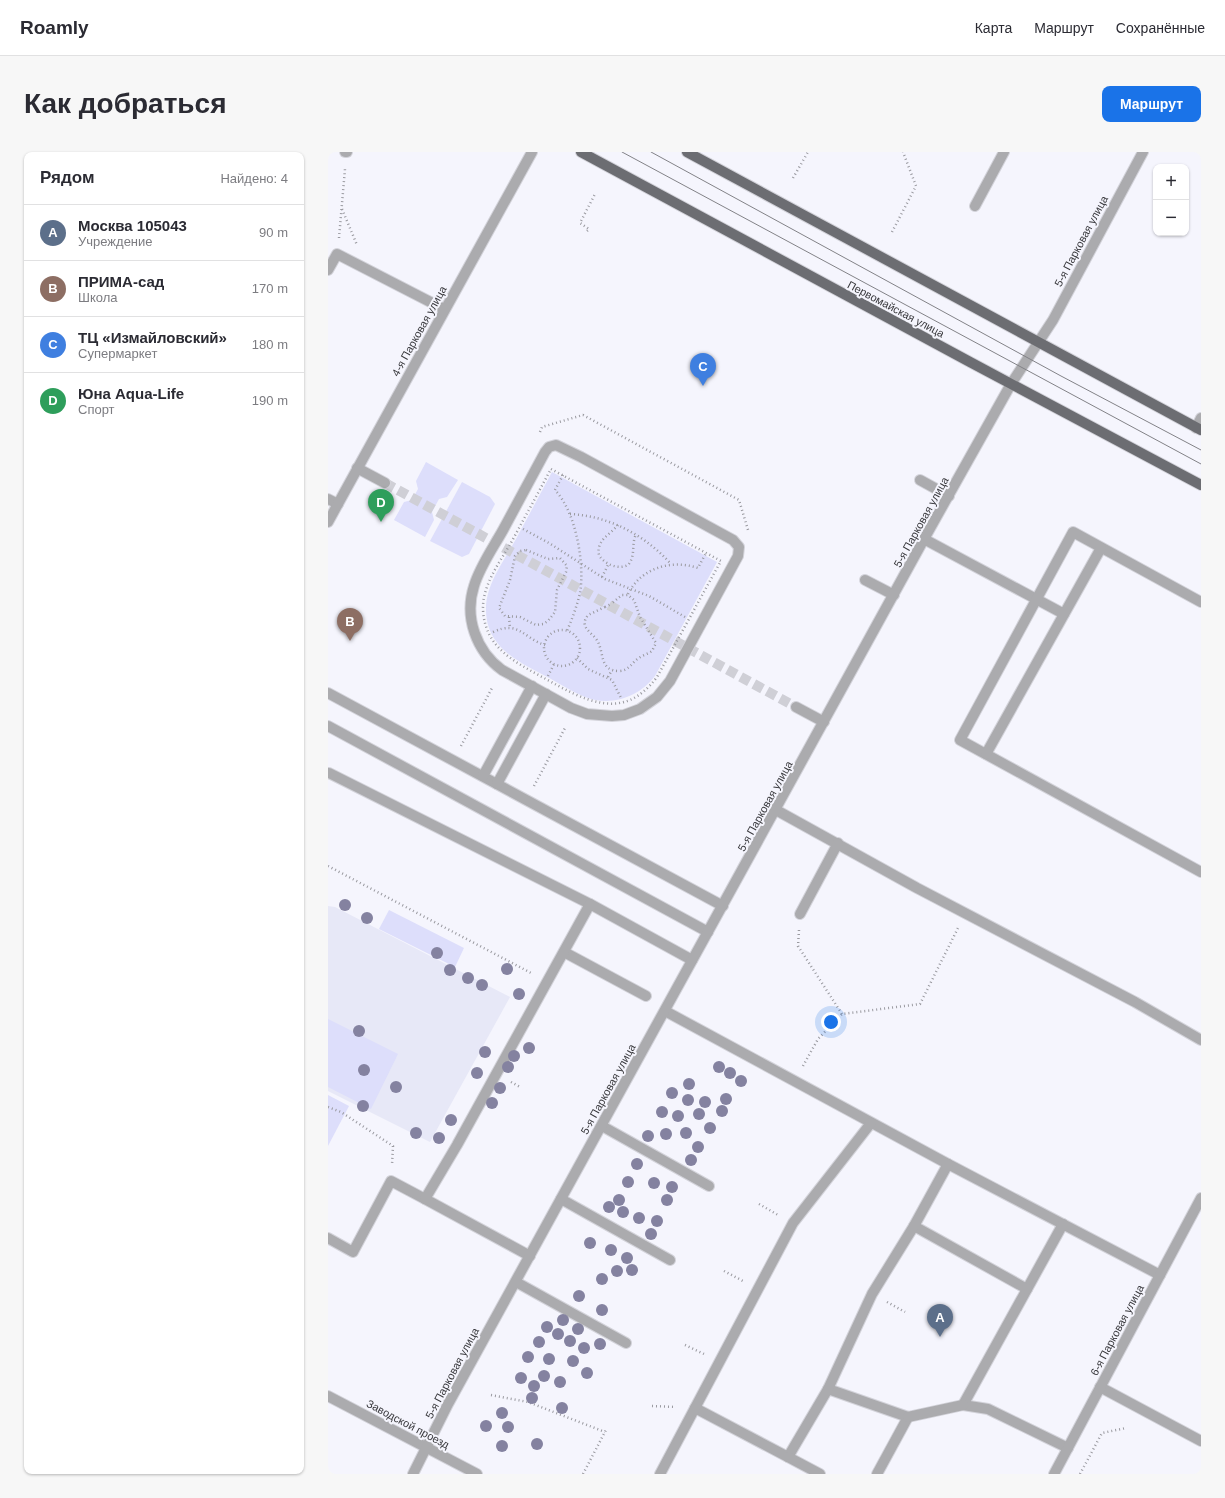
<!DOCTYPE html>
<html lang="ru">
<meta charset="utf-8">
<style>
:root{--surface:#fff;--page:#f7f7f7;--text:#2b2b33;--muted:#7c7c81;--line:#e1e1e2;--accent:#1a73e8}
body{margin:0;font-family:Arial,sans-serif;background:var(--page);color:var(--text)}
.controls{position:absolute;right:12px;top:12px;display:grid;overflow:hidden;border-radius:8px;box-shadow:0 1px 3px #0004}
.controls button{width:36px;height:36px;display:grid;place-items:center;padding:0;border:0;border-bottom:1px solid var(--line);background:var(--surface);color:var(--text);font:20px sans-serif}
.you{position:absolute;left:503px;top:870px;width:14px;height:14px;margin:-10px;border:3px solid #fff;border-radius:50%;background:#1a73e8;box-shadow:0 0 0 6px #1a73e833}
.badge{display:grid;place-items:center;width:26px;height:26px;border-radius:50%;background:var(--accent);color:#fff;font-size:13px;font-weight:700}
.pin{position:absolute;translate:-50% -33px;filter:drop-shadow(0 1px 2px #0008)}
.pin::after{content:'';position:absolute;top:21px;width:14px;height:12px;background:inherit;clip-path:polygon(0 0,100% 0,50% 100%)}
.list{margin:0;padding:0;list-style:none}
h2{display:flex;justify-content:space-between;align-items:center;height:52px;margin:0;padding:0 16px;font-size:17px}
h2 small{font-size:13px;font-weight:400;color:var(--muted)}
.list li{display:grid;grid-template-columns:26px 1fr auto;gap:12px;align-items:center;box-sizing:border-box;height:56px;padding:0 16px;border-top:1px solid var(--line)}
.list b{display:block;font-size:15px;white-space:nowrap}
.list p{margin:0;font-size:13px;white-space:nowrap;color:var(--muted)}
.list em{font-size:13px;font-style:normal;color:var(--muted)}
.map{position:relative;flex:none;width:873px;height:1322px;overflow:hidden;border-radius:8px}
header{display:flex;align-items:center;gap:24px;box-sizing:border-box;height:56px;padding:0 20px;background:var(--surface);border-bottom:1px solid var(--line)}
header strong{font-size:19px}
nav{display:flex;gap:22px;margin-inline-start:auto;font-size:14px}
.intro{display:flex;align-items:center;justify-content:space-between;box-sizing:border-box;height:96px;padding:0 24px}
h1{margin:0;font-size:28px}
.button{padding:10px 18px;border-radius:8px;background:var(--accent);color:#fff;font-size:14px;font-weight:700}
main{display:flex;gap:24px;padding:0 24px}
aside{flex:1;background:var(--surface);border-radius:8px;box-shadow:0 1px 3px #0004}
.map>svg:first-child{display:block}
</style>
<header>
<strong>Roamly</strong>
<nav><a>Карта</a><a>Маршрут</a><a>Сохранённые</a></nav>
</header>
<div class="intro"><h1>Как добраться</h1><a class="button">Маршрут</a></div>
<main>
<aside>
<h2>Рядом<small>Найдено: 4</small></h2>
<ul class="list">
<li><span class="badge" style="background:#5c6f8a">A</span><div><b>Москва 105043</b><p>Учреждение</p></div><em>90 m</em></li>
<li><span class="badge" style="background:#8d6e63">B</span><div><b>ПРИМА-сад</b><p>Школа</p></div><em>170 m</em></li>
<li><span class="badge" style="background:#3f7fe0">C</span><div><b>ТЦ «Измайловский»</b><p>Супермаркет</p></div><em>180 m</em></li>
<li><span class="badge" style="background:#2e9e5b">D</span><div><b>Юна Aqua-Life</b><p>Спорт</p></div><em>190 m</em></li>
</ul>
</aside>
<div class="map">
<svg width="873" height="1322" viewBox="0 0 873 1322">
<rect width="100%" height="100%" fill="#f5f5fd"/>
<path fill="#e7e8f7" d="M0,754l7,1 175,90 -80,145 -102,-51z"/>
<g fill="#dddefb">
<path d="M98,310l32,18 -11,17 -8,2 -7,13 2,8 -9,17 -31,-17 10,-18 8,-2 6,-11 -2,-8z"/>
<path d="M224,320l165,90 -62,114c-16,21 -44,31 -70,21 -12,-5 -23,-12 -34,-18 -30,-16 -64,-30 -65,-68 -1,-26 18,-50 30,-72 12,-22 24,-45 36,-67z"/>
<path d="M134,330l28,15 5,7 -26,50 -7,3 -32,-16z"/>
<path d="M61,758l75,38 -9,19 -76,-38z"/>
<path d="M0,867l70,35 -27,55 -43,-22z"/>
<path d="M0,943l21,11 -21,40z"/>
</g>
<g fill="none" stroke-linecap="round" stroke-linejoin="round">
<path stroke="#cfcfd6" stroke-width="10" stroke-dasharray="10 5" stroke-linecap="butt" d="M57,331l411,224"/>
<g stroke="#d3d3da" stroke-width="12">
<g id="minor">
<path d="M17,0h2"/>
<path d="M647,54l29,-54"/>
<path d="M0,118l9,-16 107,55"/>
<path d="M868,276l5,-10"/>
<path d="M228,293l25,12 152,83 6,7 -1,9 -68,125 -13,16 -17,12 -16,6 -12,1 -25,-2 -16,-6 -69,-38c-26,-19 -38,-53 -28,-84 6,-20 19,-38 29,-56 14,-26 28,-52 42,-78l4,-5z"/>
<path d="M29,316l28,15"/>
<path d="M592,328l29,16"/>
<path d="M0,347l10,5"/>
<path d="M0,370l204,-370"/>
<path d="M596,387l140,75"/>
<path d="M537,428l29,15"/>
<path d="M873,450l-128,-70 -113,208 241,132"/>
<path d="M0,541l395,213"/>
<path d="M468,555l28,15"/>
<path d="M0,574l380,206"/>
<path d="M658,602l115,-206"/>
<path d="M1,621l261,131"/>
<path d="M155,624l49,-90"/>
<path d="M169,632l49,-90"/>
<path d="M448,658l141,78 218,114 66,38"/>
<path d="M472,762l38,-71"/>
<path d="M236,800l82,44"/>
<path d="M337,859l283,153 212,111"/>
<path d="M274,974l107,60"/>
<path d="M233,1047l109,61"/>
<path d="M735,1072l-100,181 25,4 80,39"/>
<path d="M586,1074l113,63"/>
<path d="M0,1086l25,14 38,-71 34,18"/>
<path d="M202,1104l-105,-57 32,-54 133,-241 102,56"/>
<path d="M188,1130l110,61"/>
<path d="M772,1235l101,54"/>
<path d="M500,1237l80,28 -31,57"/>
<path d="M0,1244l149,78"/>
<path d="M367,1256l93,49 40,-68 44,-95 42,-68 34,-62"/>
<path d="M580,1265l55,-12"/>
<path d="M460,1305l32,17"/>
<path d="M85,1322l35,-70 476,-865 87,-155 42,-64 90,-168"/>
<path d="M332,1322l133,-251 78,-100"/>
<path d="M726,1322l147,-276"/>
</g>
</g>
<g stroke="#d3d3da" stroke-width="12">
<g id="major">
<path d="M253,0l389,210 231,123"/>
<path d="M359,0l514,278"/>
</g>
</g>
<g stroke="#9a9aa0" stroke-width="2.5" stroke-dasharray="1 3" stroke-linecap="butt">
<path d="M465,26l15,-26"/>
<path d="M14,57l15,36"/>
<path d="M259,79l2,-2 -9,-6 15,-29"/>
<path d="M564,80l24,-46 -13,-34"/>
<path d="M11,86l6,-69"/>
<path d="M212,280l2,-5 41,-12 156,85 9,30"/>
<path d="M223,317l170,92 -64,116c-34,46 -73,23 -113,1 -29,-16 -59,-30 -61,-68 -1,-25 17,-48 29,-69 13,-24 26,-48 39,-72z"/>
<path d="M235,323l-8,15c21,22 30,74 25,103 -3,13 -8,26 -13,38"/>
<path d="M242,362c39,2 75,21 101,50"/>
<path d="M290,373c-8,10 -22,15 -19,30 5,9 19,15 29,10 8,-9 3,-20 8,-31"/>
<path d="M195,377l26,14 56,36 44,17 36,21"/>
<path d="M198,398l22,9 12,-1 7,8 -1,6 -9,18 -2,22 -7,9 -5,3 -7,1 -16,-8 -15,-1 -6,-8 11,-28 5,-24 5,-5z"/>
<path d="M274,425l7,-14"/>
<path d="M300,442c13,-26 43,-35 70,-26l8,-15"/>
<path d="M277,455l-17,8c-10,13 5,17 10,27 6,12 2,29 21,29 10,0 13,-9 20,-13 4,-3 9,-4 13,-7l4,-8 -16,-26 -6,-17 -6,-5h-6l-11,9"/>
<path d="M181,465l1,11"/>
<circle cx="234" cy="496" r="18"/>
<path d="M165,480c26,-12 30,6 52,13"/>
<path d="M249,506l11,11 24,11 9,18"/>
<path d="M220,524l6,-12"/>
<path d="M280,525l4,-7"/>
<path d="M133,594l31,-58"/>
<path d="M206,634l31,-58"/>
<path d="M0,714l205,108"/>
<path d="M471,778l-1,16 44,68"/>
<path d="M475,914l15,-27 24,-25 78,-10 38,-76"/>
<path d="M183,930l9,5"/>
<path d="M0,955l13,5 52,34 -1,19"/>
<path d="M431,1052l19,11"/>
<path d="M396,1119l19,10"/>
<path d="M559,1150l18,10"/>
<path d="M357,1193l19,9"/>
<path d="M163,1243l37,7 77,30"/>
<path d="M324,1254l24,1"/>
<path d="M255,1322l24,-46"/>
<path d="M752,1322l22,-41 24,-5"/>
</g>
<use href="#minor" stroke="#ababae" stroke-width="10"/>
<use href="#major" stroke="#6c6d72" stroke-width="10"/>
<g stroke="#828287" stroke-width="1">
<path d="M294,0l579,312"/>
<path d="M323,0l410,224 140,74"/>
</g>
<path stroke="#9a9aa0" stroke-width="2.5" stroke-dasharray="1 3" stroke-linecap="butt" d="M277,455l6,-3"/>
</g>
<g fill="#8482a0">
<circle cx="17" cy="753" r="6"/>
<circle cx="39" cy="766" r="6"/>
<circle cx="109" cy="801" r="6"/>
<circle cx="179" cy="817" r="6"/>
<circle cx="122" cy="818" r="6"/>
<circle cx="140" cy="826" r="6"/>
<circle cx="154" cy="833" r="6"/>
<circle cx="191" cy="842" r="6"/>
<circle cx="31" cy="879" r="6"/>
<circle cx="201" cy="896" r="6"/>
<circle cx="157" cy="900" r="6"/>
<circle cx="186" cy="904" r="6"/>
<circle cx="180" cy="915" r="6"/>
<circle cx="391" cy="915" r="6"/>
<circle cx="36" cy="918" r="6"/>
<circle cx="149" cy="921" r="6"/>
<circle cx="402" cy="921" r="6"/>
<circle cx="413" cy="929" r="6"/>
<circle cx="361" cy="932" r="6"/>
<circle cx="68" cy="935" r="6"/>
<circle cx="172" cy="936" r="6"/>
<circle cx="344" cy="941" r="6"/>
<circle cx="398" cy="947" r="6"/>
<circle cx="360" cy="948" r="6"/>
<circle cx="377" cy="950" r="6"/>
<circle cx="164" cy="951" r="6"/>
<circle cx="35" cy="954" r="6"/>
<circle cx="394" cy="959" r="6"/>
<circle cx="334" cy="960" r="6"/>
<circle cx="371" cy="962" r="6"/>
<circle cx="350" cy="964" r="6"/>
<circle cx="123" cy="968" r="6"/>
<circle cx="382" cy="976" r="6"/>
<circle cx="88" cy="981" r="6"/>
<circle cx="358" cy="981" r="6"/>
<circle cx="338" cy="982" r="6"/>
<circle cx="320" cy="984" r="6"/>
<circle cx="111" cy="986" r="6"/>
<circle cx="370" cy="995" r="6"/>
<circle cx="363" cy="1008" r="6"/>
<circle cx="309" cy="1012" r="6"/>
<circle cx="300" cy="1030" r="6"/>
<circle cx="326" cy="1031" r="6"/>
<circle cx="344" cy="1035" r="6"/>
<circle cx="291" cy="1048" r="6"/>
<circle cx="339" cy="1048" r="6"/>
<circle cx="281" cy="1055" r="6"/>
<circle cx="295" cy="1060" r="6"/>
<circle cx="311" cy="1066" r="6"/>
<circle cx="329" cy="1069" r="6"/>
<circle cx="323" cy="1082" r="6"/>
<circle cx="262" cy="1091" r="6"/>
<circle cx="283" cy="1098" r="6"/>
<circle cx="299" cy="1106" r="6"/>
<circle cx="304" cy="1118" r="6"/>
<circle cx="289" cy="1119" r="6"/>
<circle cx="274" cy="1127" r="6"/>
<circle cx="251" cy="1144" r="6"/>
<circle cx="274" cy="1158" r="6"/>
<circle cx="235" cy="1168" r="6"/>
<circle cx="219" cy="1175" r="6"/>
<circle cx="250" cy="1177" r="6"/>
<circle cx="230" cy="1182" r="6"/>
<circle cx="242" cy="1189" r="6"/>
<circle cx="211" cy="1190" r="6"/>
<circle cx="272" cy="1192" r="6"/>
<circle cx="256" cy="1196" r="6"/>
<circle cx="200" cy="1205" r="6"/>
<circle cx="221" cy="1207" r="6"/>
<circle cx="245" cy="1209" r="6"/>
<circle cx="259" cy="1221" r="6"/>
<circle cx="216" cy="1224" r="6"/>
<circle cx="193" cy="1226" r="6"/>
<circle cx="232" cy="1230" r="6"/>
<circle cx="206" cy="1234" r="6"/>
<circle cx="204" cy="1246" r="6"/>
<circle cx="234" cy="1256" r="6"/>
<circle cx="174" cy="1261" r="6"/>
<circle cx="158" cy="1274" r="6"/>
<circle cx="180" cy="1275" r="6"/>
<circle cx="209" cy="1292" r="6"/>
<circle cx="174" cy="1294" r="6"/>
</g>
<g text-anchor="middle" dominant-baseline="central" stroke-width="4" stroke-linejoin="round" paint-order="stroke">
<g font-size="11" fill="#37373b" stroke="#f5f5fd">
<text transform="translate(753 89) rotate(-62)">5-я Парковая улица</text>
<text transform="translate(568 157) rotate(28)">Первомайская улица</text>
<text transform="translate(91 179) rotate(-61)">4-я Парковая улица</text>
<text transform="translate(593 370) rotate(-61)">5-я Парковая улица</text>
<text transform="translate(437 654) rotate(-61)">5-я Парковая улица</text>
<text transform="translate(280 937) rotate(-61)">5-я Парковая улица</text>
<text transform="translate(789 1178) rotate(-62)">6-я Парковая улица</text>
<text transform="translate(124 1221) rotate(-62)">5-я Парковая улица</text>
<text transform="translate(80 1272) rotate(28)">Заводской проезд</text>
</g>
</g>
</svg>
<div class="controls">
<button>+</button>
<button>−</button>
</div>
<div class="you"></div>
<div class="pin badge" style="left:612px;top:1185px;background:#5c6f8a">A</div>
<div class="pin badge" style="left:22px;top:489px;background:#8d6e63">B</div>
<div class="pin badge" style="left:375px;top:234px;background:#3f7fe0">C</div>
<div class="pin badge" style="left:53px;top:370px;background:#2e9e5b">D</div>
</div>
</main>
